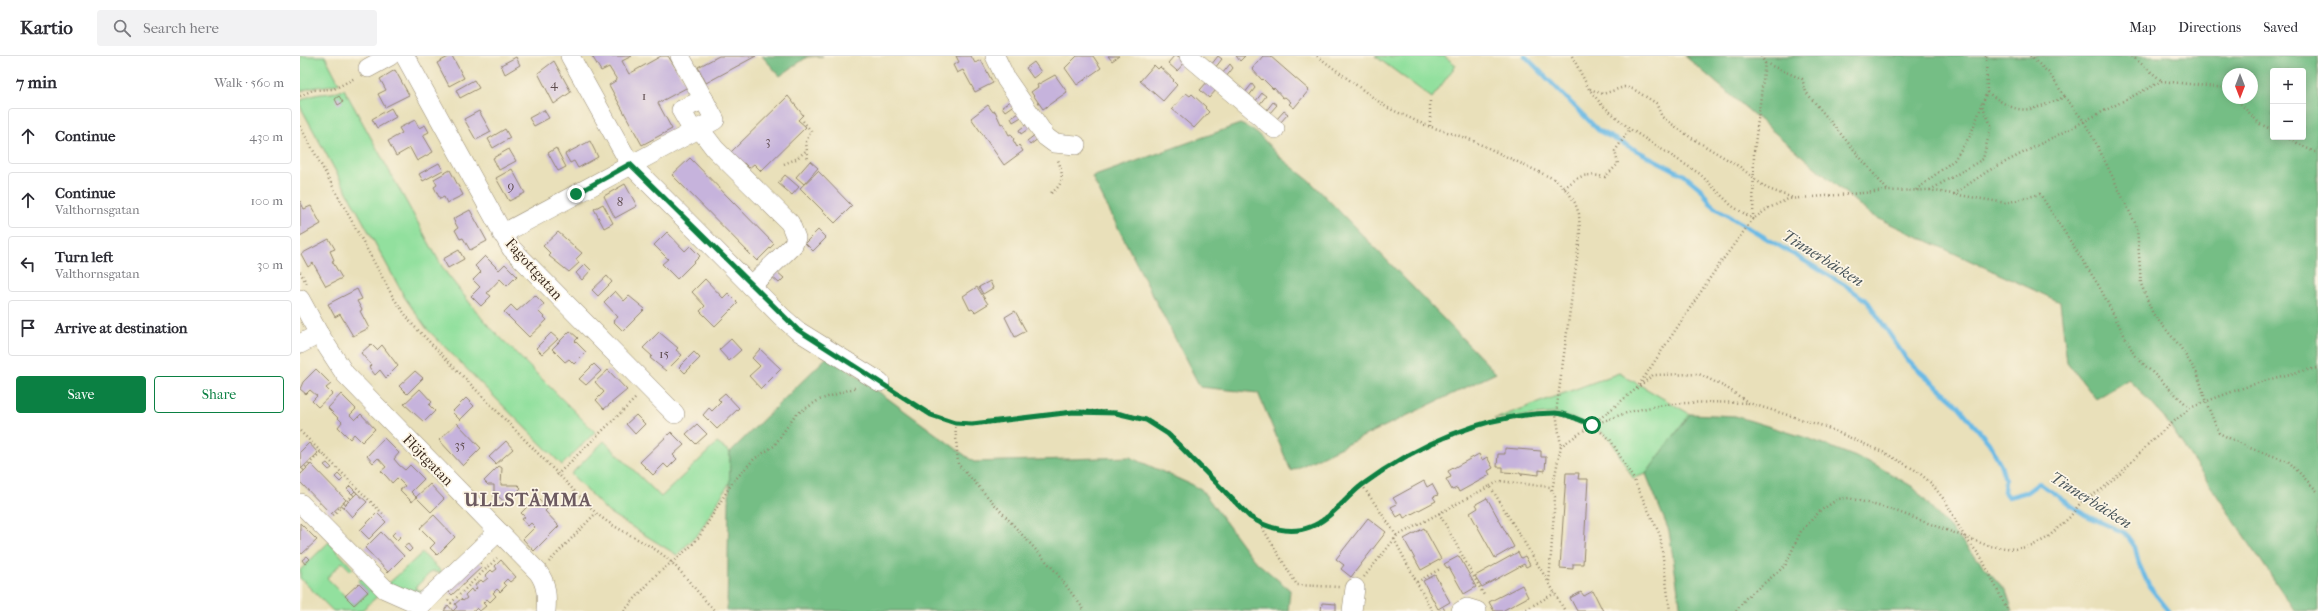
<!DOCTYPE html>
<meta charset="utf-8">
<style>
:root{--surface:#fff;--page:#f2f2f3;--text:#2b2b33;--muted:#7c7c81;--line:#e1e1e2;--accent:#0b8043}
body{margin:0;font-family:"IM FELL French Canon",serif;background:var(--page);color:var(--text)}
.controls{position:absolute;right:12px;top:12px;display:grid;overflow:hidden;border-radius:4px;box-shadow:0 2px 10px #0003}
.controls button{width:36px;height:36px;display:grid;place-items:center;padding:0;border:0;border-bottom:1px solid var(--line);background:var(--surface);color:var(--text);font:20px sans-serif}
.compass{position:absolute;left:1922px;top:12px;width:36px;height:36px;border-radius:50%;background:var(--surface);box-shadow:0 2px 10px #0003;rotate:180deg}
.stop{position:absolute;width:12px;height:12px;margin:-9px;border:3px solid #0b8043;border-radius:50%;background:#fff}
.stop.end{background:#0b8043;border-color:#fff;box-shadow:0 1px 4px #0008}
.list{margin:0;padding:0;list-style:none}
h2{display:flex;justify-content:space-between;align-items:center;height:52px;margin:0;padding:0 16px;font-size:17px}
h2 small{font-size:13px;font-weight:400;color:var(--muted)}
.list li{display:grid;grid-template-columns:26px 1fr auto;gap:12px;align-items:center;box-sizing:border-box;height:56px;margin:0 8px 8px;padding:0 8px;border:1px solid var(--line);border-radius:4px}
.list b{display:block;font-size:15px;white-space:nowrap}
.list p{margin:0;font-size:13px;white-space:nowrap;color:var(--muted)}
.list em{font-size:13px;font-style:normal;color:var(--muted)}
.actions{display:flex;gap:8px;padding:12px 16px}
.actions a{flex:1;padding:9px 0;border:1px solid var(--accent);border-radius:4px;text-align:center;font-size:14px;color:var(--accent)}
.actions .main{background:var(--accent);color:#fff}
.icon{flex:none;width:22px;height:22px;fill:none;stroke:currentColor;stroke-width:2;stroke-linecap:round;stroke-linejoin:round}
.map{position:relative;flex:none;width:2018px;height:555px;overflow:hidden}
header{display:flex;align-items:center;gap:24px;box-sizing:border-box;height:56px;padding:0 20px;background:var(--surface);border-bottom:1px solid var(--line)}
header strong{font-size:19px}
nav{display:flex;gap:22px;margin-inline-start:auto;font-size:14px}
.search{width:280px;height:36px;background:var(--page);display:flex;align-items:center;gap:10px;box-sizing:border-box;padding:0 14px;border-radius:4px;color:var(--muted);font-size:15px}
main{display:flex}
aside{flex:1;background:var(--surface)}
.map>svg:first-child{display:block}
</style>
<header>
<strong>Kartio</strong>
<div class="search"><svg class="icon" aria-label="search" viewBox="0 0 24 24"><circle cx="10" cy="10" r="6"/><path d="M15 15l6 6"/></svg>Search here</div>
<nav><a>Map</a><a>Directions</a><a>Saved</a></nav>
</header>
<main>
<aside>
<h2>7 min<small>Walk · 560 m</small></h2>
<ul class="list">
<li><svg class="icon" aria-label="ahead" viewBox="0 0 24 24"><path d="M12 20V5M6 11l6-6 6 6"/></svg><div><b>Continue</b></div><em>430 m</em></li>
<li><svg class="icon" aria-label="ahead" viewBox="0 0 24 24"><path d="M12 20V5M6 11l6-6 6 6"/></svg><div><b>Continue</b><p>Valthornsgatan</p></div><em>100 m</em></li>
<li><svg class="icon" aria-label="left" viewBox="0 0 24 24"><path d="M17 20v-9H6M10 6l-5 5 5 5"/></svg><div><b>Turn left</b><p>Valthornsgatan</p></div><em>30 m</em></li>
<li><svg class="icon" aria-label="arrive" viewBox="0 0 24 24"><path d="M6 21V4h12l-3 4 3 4H6"/></svg><div><b>Arrive at destination</b></div></li>
</ul>
<div class="actions"><a class="main">Save</a><a>Share</a></div>
</aside>
<div class="map">
<svg width="2018" height="555" viewBox="0 0 2018 555">
<rect width="100%" height="100%" fill="#fcf5e5"/>
<filter id="ink" filterUnits="userSpaceOnUse"><feTurbulence type="fractalNoise" baseFrequency=".025" numOctaves="2"/><feDisplacementMap in="SourceGraphic" scale="8" xChannelSelector="R" yChannelSelector="G"/><feConvolveMatrix kernelMatrix="1 2 1 2 8 2 1 2 1" color-interpolation-filters="sRGB"/></filter>
<filter id="wash" filterUnits="userSpaceOnUse"><feTurbulence type="fractalNoise" baseFrequency=".012" numOctaves="4" result="noise"/><feDisplacementMap in="SourceGraphic" scale="16" xChannelSelector="R" yChannelSelector="G"/><feGaussianBlur stdDeviation="0.9" result="paint"/><feColorMatrix in="noise" values="0 0 0 0 0 0 0 0 0 0 0 0 0 0 0 0 0 1.4 0 .05"/><feComposite in="paint" operator="in"/></filter>
<g filter="url(#wash)">
<rect width="100%" height="100%" fill="#e9e0ba"/>
<g fill="#92e09e" stroke="#66855e">
<path d="M0,0h25l14,27c-13,5 -26,2 -39,9z"/>
<path d="M1075,0h69l12,9 -24,33z"/>
<path d="M44,33l100,181 40,51 111,111 -33,33 -135,-136 -22,-31 -105,-192v-5c19,-11 27,-4 44,-12z"/>
<path d="M1319,317l71,41 -44,60 -13,4 -23,-39 -18,-14 -36,-12 -62,6z"/>
<path d="M304,385l57,56 56,-54 13,9v30l-31,51 -22,22 -69,-43 -37,-38z"/>
<path d="M29,486l24,27 -2,2 -9,-9 -15,16 27,27 14,-13 -10,-11 4,-3 20,14 -21,19h-28l-33,-33v-8z"/>
<path d="M122,497l22,21 -12,-3 -17,17 11,5 -3,2 -35,-11z"/>
</g>
<g fill="#75be85" stroke="#587452" fill-rule="evenodd">
<path d="M462,0h61l-16,1 -27,19z"/>
<path d="M1385,0h633v555h-23l-131,-194 -35,-38 -33,20 -29,-37 -7,-60 -189,-87zM1973,15h30v66h-30zM1928,18h24v24h-24z"/>
<path d="M940,68c20,7 27,21 41,34 10,8 20,16 30,24l185,191 -205,98 -33,-78 -58,-6 -108,-210z"/>
<path d="M529,299l145,107 156,-5 71,32 52,70 37,31 -2,21h-561l3,-159z"/>
<path d="M1390,358l45,2 75,23 64,25 39,23 93,104 7,20h-332l-12,-80 -23,-57z"/>
</g>
<g fill="none" stroke-linecap="round" stroke-linejoin="round">
<path stroke="#6abae5" stroke-width="4.5" d="M1225,0l74,75 85,44 18,15 8,13 9,7 126,75 23,17 39,58 49,43 33,40 11,20 5,16 -1,13 4,5 19,-5 12,-9 46,32 40,18 10,14 4,17 10,22 20,25"/>
</g>
<g id="blocks">
<g fill="#c6b3dc">
<path d="M150,0h2l12,22 -15,8 -12,-23z"/>
<path d="M292,0h40l-10,5 7,13 32,-18h7l20,31 -30,16 14,26 -30,16 -33,-60 8,-5 -8,-13 -8,4z"/>
<path d="M419,0h37l-50,27 -8,-16z"/>
<path d="M656,0h15l4,7 6,-3 12,23 -18,9 -12,-22 -6,3 -4,-8 6,-3z"/>
<path d="M777,0h16l8,12 -24,17 -12,-17z"/>
<path d="M808,0h11l-7,5z"/>
<path d="M874,0h4l7,6 -8,9 -9,-8z"/>
<path d="M918,0l4,3 -7,9 -4,-3z"/>
<path d="M936,0h9l-5,5z"/>
<path d="M963,0h7l39,34 -15,18 -5,-4 2,-2 -6,-5 -2,1 -9,-10 -1,1 -10,-10 -1,1 -10,-11z"/>
<path d="M216,1l4,8 -15,9 -4,-9z"/>
<path d="M254,5l17,31 -17,12 -16,-31z"/>
<path d="M734,6l7,10 -8,6 -7,-10z"/>
<path d="M930,8l3,4 -7,9 -4,-3z"/>
<path d="M854,9l4,4 2,-2 14,13 -1,1 4,4 -14,16 -23,-20z"/>
<path d="M95,14l14,25 -24,12 -7,-13 8,-4 -6,-11z"/>
<path d="M755,19l12,17 -24,17 -12,-17 7,-5 -1,-2z"/>
<path d="M174,24l5,8 -19,10 -4,-8z"/>
<path d="M908,25l9,8 -8,9 -9,-8z"/>
<path d="M952,28l3,4 -7,9 -4,-3z"/>
<path d="M886,37l4,3 2,-2 14,13 -1,1 4,4 -15,16 -22,-19z"/>
<path d="M962,37l4,3 -7,9 -4,-3z"/>
<path d="M39,40l4,6 -5,3 -3,-6z"/>
<path d="M488,40l15,19 -5,5 8,7 -45,44 -7,-7 -5,4 -5,-5 -2,1 -12,-11z"/>
<path d="M712,44l3,4 -10,7 -3,-4z"/>
<path d="M973,46l4,3 -8,9 -3,-3z"/>
<path d="M688,49l5,7 2,-1 6,13 2,-1 6,12 2,-1 3,5 -1,1 4,7 2,-2 4,6 -19,14 -33,-47z"/>
<path d="M91,52l5,9 -19,11 -5,-9z"/>
<path d="M244,54l5,8 -15,8 -5,-8z"/>
<path d="M179,55l12,21 -15,8 -12,-21z"/>
<path d="M984,55l4,3 -8,9 -4,-3z"/>
<path d="M721,56l2,4 -10,6 -2,-4z"/>
<path d="M115,64l4,8 6,-3 4,7 -6,3 10,17 -16,9 -7,-13 -14,8 -8,-15 14,-8 -3,-5z"/>
<path d="M728,67l3,4 -10,7 -2,-4z"/>
<path d="M205,73l5,9 -17,10 -5,-9z"/>
<path d="M736,78l3,4 -9,7 -3,-4z"/>
<path d="M290,85l8,16 -20,11 -4,-7 -4,2 -5,-9z"/>
<path d="M256,92l10,19 -8,4 -10,-18z"/>
<path d="M209,93l7,12 -17,9 -6,-12z"/>
<path d="M390,102l84,86 -17,17 -85,-86z"/>
<path d="M510,105l8,7 -14,16 -8,-7z"/>
<path d="M139,107l4,7 -20,11 -4,-7z"/>
<path d="M212,113l13,24 -16,8 -13,-23z"/>
<path d="M150,114l13,25 -16,8 -3,-6 -4,2 -6,-12 3,-2 -3,-6z"/>
<path d="M518,115l34,35 -17,17 -35,-35z"/>
<path d="M485,119l14,12 -7,8 -14,-12z"/>
<path d="M325,128l12,22 -22,12 -11,-22z"/>
<path d="M0,145l4,8 7,-3 10,18 -21,12z"/>
<path d="M303,148l10,19 -9,5 -10,-19z"/>
<path d="M170,154l17,31 -17,9 -7,-12 -3,1 -5,-9 3,-2 -5,-9z"/>
<path d="M518,174l8,8 -13,13 -8,-8z"/>
<path d="M258,176l24,21 -6,6 3,4 -10,9 -20,-16 2,-2 -8,-8z"/>
<path d="M367,176l18,19 5,-5 10,10 -23,23 -15,-15 6,-5 -14,-14z"/>
<path d="M29,183l6,10 -5,2 4,9 -2,1 10,17 -16,8 -13,-23 -5,4 -7,-13z"/>
<path d="M159,194l5,9 -16,9 -5,-9z"/>
<path d="M185,200l14,14 6,-6 12,12 -10,10 -7,-7 -13,14 4,3 -10,10 -10,-10 9,-9 -7,-7 8,-8 -6,-6z"/>
<path d="M285,208l6,6 -9,10 -6,-7z"/>
<path d="M476,215l8,7 -5,5 -8,-7z"/>
<path d="M307,220l5,6 -14,14 -6,-6z"/>
<path d="M405,223l18,19 5,-5 10,10 -23,23 -15,-15 5,-5 -13,-14z"/>
<path d="M690,225l3,7 -10,6 -4,-7z"/>
<path d="M677,231l11,17 -13,8 -3,-3 -2,1 -7,-14z"/>
<path d="M57,233l5,10 -5,2 5,9 -2,1 9,17 -16,8 -13,-22 -5,3 -7,-13z"/>
<path d="M315,235l9,10 5,-5 16,13 -22,22 -10,-10 5,-4 -14,-15z"/>
<path d="M235,239l9,9 -6,7 9,9 -18,17 -25,-25 7,-7 6,6z"/>
<path d="M715,255l11,20 -11,6 -10,-20z"/>
<path d="M270,275l8,7 -3,3 11,11 -12,12 -5,-5 -4,3 -13,-13z"/>
<path d="M359,276l19,16 -2,2 6,5 -16,16 -16,-13 2,-2 -9,-8z"/>
<path d="M251,277l7,6 -16,15 -6,-6z"/>
<path d="M431,283l10,11 -12,11 -10,-11z"/>
<path d="M71,288l6,6 5,-5 16,21 -12,12 -6,-8 -5,5 -6,-8 2,-2 -10,-12z"/>
<path d="M460,293l21,20 -20,20 -12,-13 11,-10 -8,-8z"/>
<path d="M394,296l6,6 -15,15 -6,-6z"/>
<path d="M294,308l7,7 -15,14 -7,-6z"/>
<path d="M16,313l15,15 -5,4 6,6 -14,13 -6,-6 5,-5 -7,-6 -4,4 -6,-5 3,-7z"/>
<path d="M308,314l19,20 -23,19 -8,-9 8,-8 -9,-10z"/>
<path d="M115,315l8,7 -16,16 -8,-8z"/>
<path d="M120,333l12,13 -3,3 6,6 -11,11 -20,-18z"/>
<path d="M425,337l14,15 -22,21 -14,-14 6,-7 3,3 9,-9 -3,-3z"/>
<path d="M41,338l15,15 -6,6 5,5 6,-6 14,15 -13,13 -8,-8 -4,5 -12,-12 4,-5 -14,-14z"/>
<path d="M166,342l8,8 -14,14 -8,-8z"/>
<path d="M336,359l9,9 -10,10 -9,-10z"/>
<path d="M157,367l24,25 -18,18 -24,-26z"/>
<path d="M397,368l10,10 -11,10 -10,-10z"/>
<path d="M371,376l13,13 -11,10 4,4 -9,9 -4,-4 -11,11 -13,-13z"/>
<path d="M84,382l15,15 -5,6 5,6 6,5 5,-5 14,14 -13,13 5,5 -4,5 -12,-12 5,-4 -8,-8 -5,5 -5,-6 -6,-6 5,-4 -8,-9 -5,5 -6,-7z"/>
<path d="M206,385l7,8 -17,15 -7,-7z"/>
<path d="M9,387l9,10 -17,16 -1,-17z"/>
<path d="M1205,392l36,3v6h5l-1,14 -6,-1v5l-17,-2v3l-2,-3 -17,-1v-5h-6l1,-13h7z"/>
<path d="M1179,398l3,6 5,-3 6,11 -5,3 2,4 -31,17 -2,-4 -5,2 -6,-11 5,-2 -3,-6z"/>
<path d="M27,407l5,5 -3,2 -5,-5z"/>
<path d="M11,408l35,36 -15,14 -31,-32v-7z"/>
<path d="M199,410l3,2 -1,17h17l3,3 -15,15 -7,-6 -3,2 -2,-2v-12h-6l-4,-4z"/>
<path d="M1266,417h13l-1,6h10l-5,85h-10v5l-13,-1z"/>
<path d="M38,418l5,5 -3,3 -5,-5z"/>
<path d="M1124,425l3,6 5,-3 6,11 -5,2 3,4 -32,17 -2,-4 -5,3 -6,-10 6,-3 -4,-6z"/>
<path d="M130,428l14,15 -13,13 -15,-15z"/>
<path d="M50,430l5,5 -3,3 -5,-5z"/>
<path d="M57,437l10,9 -15,15 -9,-10z"/>
<path d="M1187,442l27,49 -19,11 -25,-45 8,-5 -2,-4z"/>
<path d="M234,444l2,3 3,-3 9,8 -3,3 14,15 -25,25 -11,-12 12,-12 -4,-4 -3,3 -6,-7 3,-2 -4,-4z"/>
<path d="M77,457l9,9 -17,17 -9,-9z"/>
<path d="M134,459l21,22 -18,18 -7,-7 5,-5 -15,-15z"/>
<path d="M1068,462l18,14 -35,45 -10,-8 3,-4 -8,-6z"/>
<path d="M0,467l17,17 -15,14 -2,-2z"/>
<path d="M1124,472l17,31 -20,11 -17,-31z"/>
<path d="M81,476l23,24 -16,16 -23,-24z"/>
<path d="M95,476l5,5 -3,3 -5,-5z"/>
<path d="M108,488l4,5 -3,3 -5,-5z"/>
<path d="M1218,496l3,6 4,-2 5,9 -4,2 -2,-3 -42,23 -7,-11z"/>
<path d="M7,500l3,3 -5,5 -3,-4z"/>
<path d="M1159,500l17,31 -12,7 -15,-27 -2,1 -3,-4z"/>
<path d="M177,504l6,6 -31,29 -6,-6z"/>
<path d="M201,504l15,17 -6,5 -3,-3 -4,4 3,3 -6,6 -3,-3 -4,4 3,3 -6,6 -3,-3 -4,4 3,3 -6,5 -3,-3 -3,3h-21l4,-4 -2,-3 6,-5 2,2 4,-3 -2,-3 6,-6 2,3 4,-4 -2,-3 6,-5 2,2 5,-4 -3,-2 6,-6 2,2 4,-3 -2,-3z"/>
<path d="M1135,519l15,27 -12,7 -15,-28z"/>
<path d="M59,527l9,9 -14,13 -9,-9z"/>
<path d="M1222,529l6,12 -26,14h-8l-5,-9z"/>
<path d="M1293,535l10,20h-26l-7,-13 11,-6 3,4z"/>
<path d="M1022,547l14,1v7h-15z"/>
<path d="M148,549l5,6h-9z"/>
</g>
</g>
</g>
<g filter="url(#ink)">
<use href="#blocks" fill-opacity="0" stroke="#92856c" stroke-width="1"/>
<g fill="none" stroke-linecap="round" stroke-linejoin="round">
<g stroke="#92856c" stroke-width="20">
<g id="minor">
<path d="M105,0l106,192 164,166"/>
<path d="M270,0l60,108 152,153 16,14 82,51"/>
<path d="M695,0l11,23 40,58 8,6 22,2"/>
<path d="M889,0l86,73"/>
<path d="M68,12l22,-12"/>
<path d="M399,72l16,21 75,74 6,15 -3,7 -42,41"/>
<path d="M393,75l-12,-21 23,-11"/>
<path d="M202,178l213,-114 -35,-64"/>
<path d="M0,243l19,35 26,40 193,198c9,12 9,25 8,39"/>
<path d="M0,288l19,-10"/>
<path d="M0,447l85,86 36,16 77,-73"/>
<path d="M1052,555l3,-23"/>
<path d="M1161,555l6,-3 10,3"/>
</g>
</g>
<g stroke="#92856c" stroke-width="2.5" stroke-dasharray="1 3" stroke-linecap="butt">
<path d="M1017,0l69,51 39,18 44,14 87,41 13,13 6,10 4,11 1,22 -24,177 5,33"/>
<path d="M1272,0l17,33 12,15 29,25 70,45 32,32 21,13"/>
<path d="M1461,0l4,7 37,16 4,13 82,99 41,-1 77,13 34,-9 59,92 36,70 55,52c42,-17 83,-32 128,-40"/>
<path d="M1686,0l1,36c35,26 40,19 78,5l18,23 14,25 40,82 4,57 12,30 26,31 19,30 8,27 13,31 31,15 38,13 30,31"/>
<path d="M1730,0l19,17 16,24"/>
<path d="M1832,0l30,25"/>
<path d="M1290,33l13,5 21,-7 9,2 23,14 6,14 28,20 50,30 26,21 27,10"/>
<path d="M0,40l13,-6 21,-1 21,-11"/>
<path d="M1935,42l25,26 13,6"/>
<path d="M503,65l8,10 -5,11 2,19"/>
<path d="M0,70l93,171 19,27 184,189c21,18 46,26 67,42 20,16 34,38 52,56"/>
<path d="M1130,70v-28"/>
<path d="M1986,81l28,15h4"/>
<path d="M484,108l12,-5 11,-9"/>
<path d="M1264,132c17,-13 19,-15 41,-11l13,-13 -3,-13 15,-22"/>
<path d="M1616,134l38,-30 16,-24 17,-44"/>
<path d="M1630,134l53,-31 8,-34 -10,-22"/>
<path d="M751,137c14,-9 12,-20 7,-33"/>
<path d="M1654,138l34,-23 174,-90 63,7 3,3"/>
<path d="M1453,163l1,-67 11,-89"/>
<path d="M0,216l7,12"/>
<path d="M1339,329l79,-119 35,-47 16,-11 19,-9 99,-8"/>
<path d="M593,335c19,13 38,27 61,31 21,5 42,0 63,-3 40,-6 89,-15 129,1 56,22 99,140 171,104l45,-39 44,-28 38,-18 50,-20 62,-6 36,12 18,14 23,39 27,57 10,76"/>
<path d="M655,367l3,41 97,107 30,40"/>
<path d="M1295,368c15,-5 31,-12 47,-15 35,-8 71,-7 107,-6"/>
<path d="M0,375l85,85"/>
<path d="M0,417l21,-21"/>
<path d="M257,419l80,-78"/>
<path d="M1062,429l35,51"/>
<path d="M1190,430l10,-5 50,6 5,10 -6,86 16,28"/>
<path d="M1252,434l9,-44 31,-21 61,-50 46,-1 28,14 22,15 74,23 62,27 32,18 14,12 15,19 18,34 17,21 27,54"/>
<path d="M1139,457l46,84"/>
<path d="M33,459l25,-25"/>
<path d="M960,468l37,61 42,2"/>
<path d="M1094,483l38,72"/>
<path d="M249,506l47,-49"/>
<path d="M1064,521l33,-41 93,-50 59,97"/>
<path d="M1117,526l23,-13"/>
<path d="M148,544l3,3 46,-45"/>
<path d="M324,555l32,-36 32,-26 11,-12 33,-54 22,-24 20,-13 21,-31 24,-15 38,-13"/>
<path d="M1140,555l5,-3"/>
<path d="M1223,555l32,-18"/>
<path d="M1436,555l10,-13 39,-32 16,-35 19,-20 18,-12 11,-1 44,12 96,36 26,3 17,-3 15,-8 23,-21 11,-15 20,-12 20,-17 31,-33 38,-32"/>
</g>
<use href="#minor" stroke="#fff" stroke-width="19"/>
</g>
</g>
<g fill="none" stroke-linecap="round" stroke-linejoin="round" filter="url(#ink)">
<path stroke="#0b8043" stroke-width="5" d="M276,138l54,-30 168,166 133,85 24,8 17,1 101,-12 43,1 30,7 22,14 82,83c17,11 40,18 60,10 20,-7 35,-29 52,-42 54,-40 124,-72 193,-72 12,0 26,8 37,12"/>
</g>
<g text-anchor="middle" dominant-baseline="central" stroke-width="3.5" stroke-linejoin="round" paint-order="stroke">
<g font-size="13" fill="#5e4c4e">
<text x="254" y="27">4</text>
<text x="344" y="39">1</text>
<text x="468" y="84">3</text>
<text x="211" y="129">9</text>
<text x="320" y="145">8</text>
<text x="364" y="297">15</text>
<text x="160" y="388">35</text>
</g>
<g font-size="15" fill="#3b2a1e" stroke="#fcf5e5">
<text transform="translate(234 213) rotate(48)">Fagottgatan</text>
<text transform="translate(128 404) rotate(46)">Flöjtgatan</text>
</g>
<g font-size="16" font-style="italic" fill="#49555a" stroke="#fcf5e5">
<text transform="translate(1523 202) rotate(32)">Tinnerbäcken</text>
<text transform="translate(1791 444) rotate(32)">Tinnerbäcken</text>
</g>
<g font-size="19" font-weight="bold" letter-spacing="1" fill="#6c5a60" stroke="#fcf5e5">
<text x="228" y="444">ULLSTÄMMA</text>
</g>
</g>
</svg>
<div class="controls">
<button>+</button>
<button>−</button>
</div>
<svg class="compass" viewBox="-18 -18 36 36"><path d="M0-13l5 13h-10z" fill="#e53935"/><path d="M0 13l5-13h-10z" fill="#7c7c81"/></svg>
<div class="stop" style="left:1292px;top:369px"></div>
<div class="stop end" style="left:276px;top:138px"></div>
</div>
</main>
